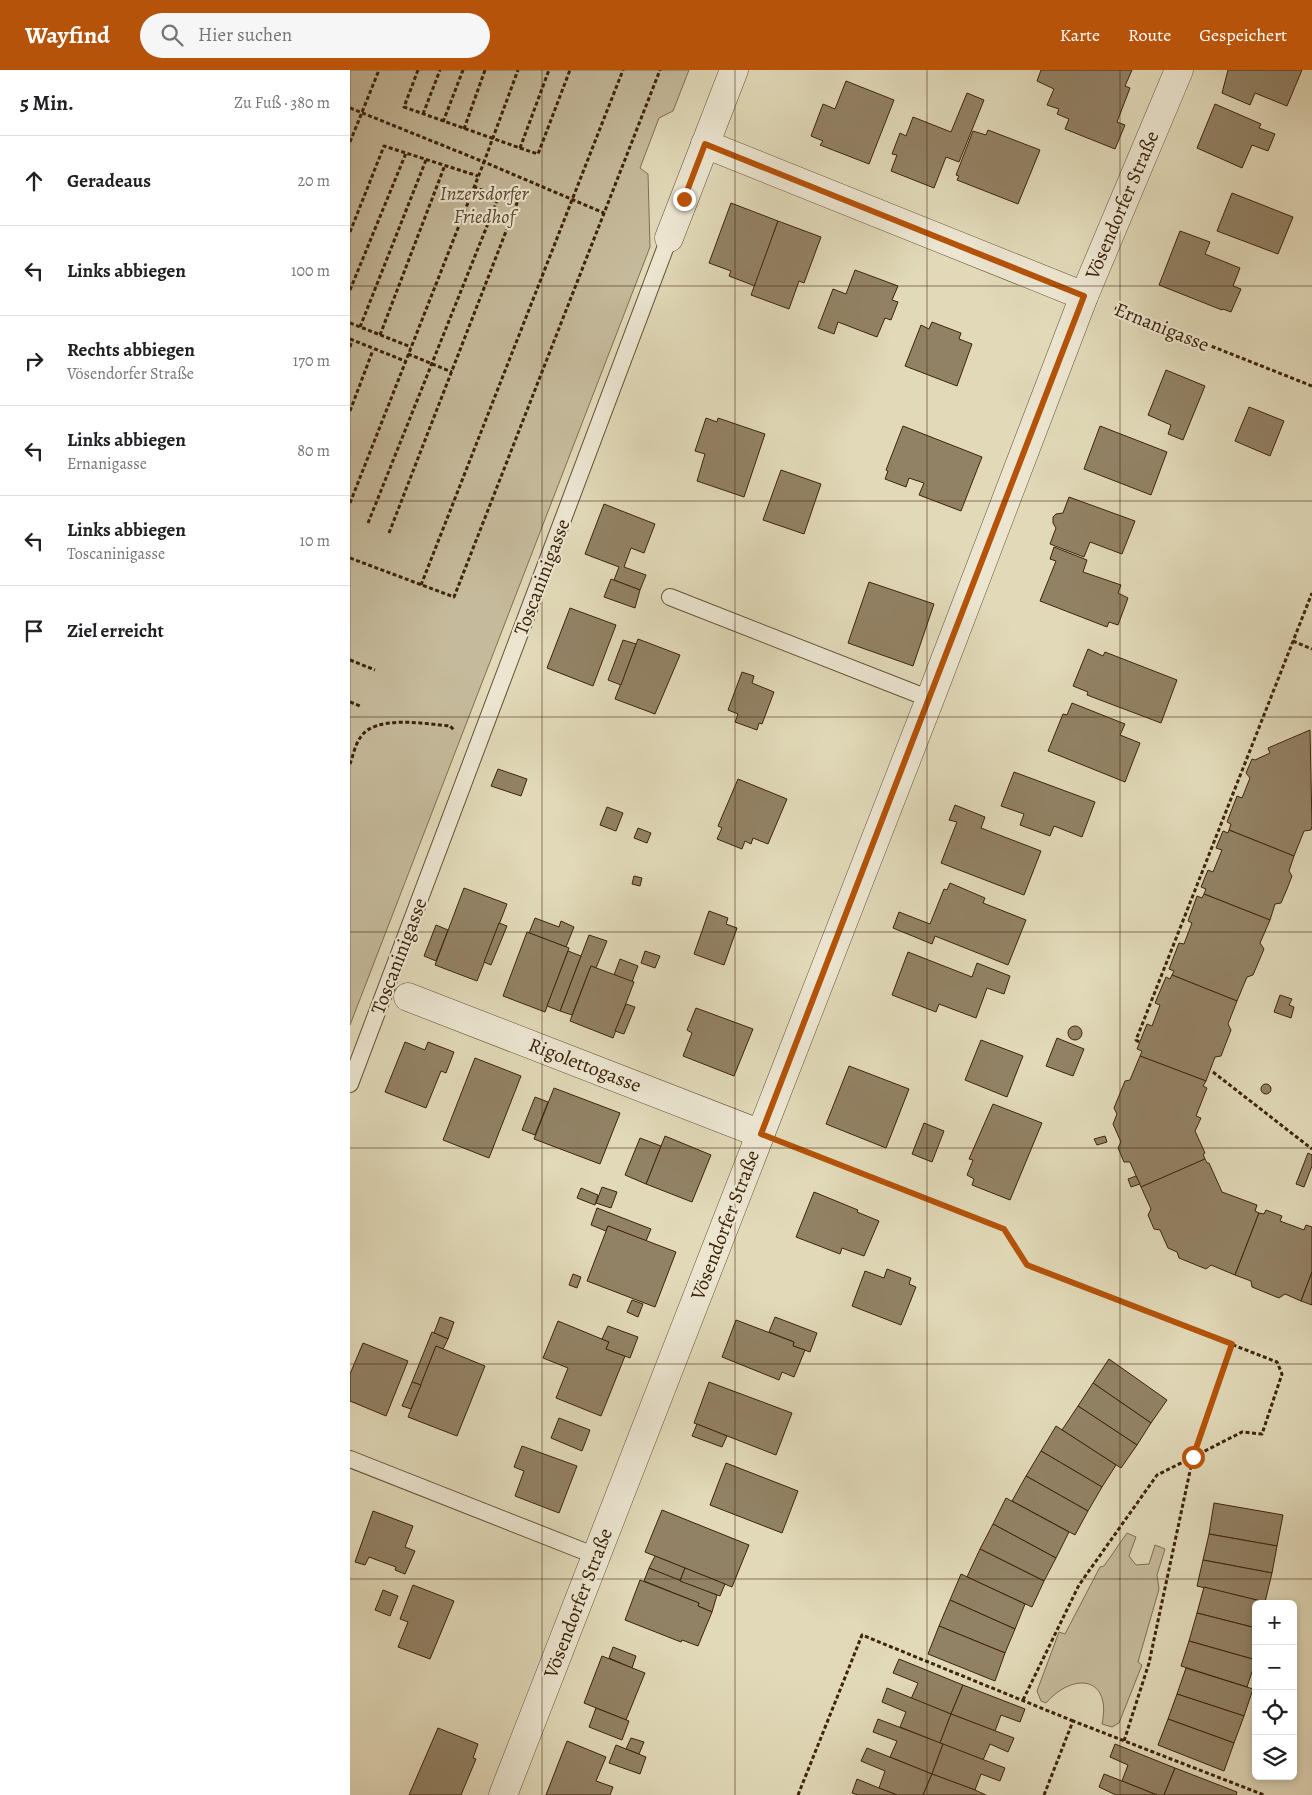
<!DOCTYPE html>
<html lang="de">
<meta charset="utf-8">
<style>
:root{--surface:#fff;--page:#f6f6f6;--text:#202124;--muted:#757577;--line:#e0e0e0;--accent:#b45309}
body{margin:0;font-family:Alegreya,serif;background:var(--page);color:var(--text)}
.controls{position:absolute;right:15px;bottom:15px;display:grid;overflow:hidden;border-radius:8px;box-shadow:0 2px 8px #0003}
.controls button{width:45px;height:45px;display:grid;place-items:center;padding:0;border:0;border-bottom:1px solid var(--line);background:var(--surface);color:var(--text);font:25px sans-serif}
.stop{position:absolute;width:15px;height:15px;margin:-11px;border:4px solid #b45309;border-radius:50%;background:#fff}
.stop.end{background:#b45309;border-color:#fff;box-shadow:0 1px 5px #0008}
.list{margin:0;padding:0;list-style:none}
h2{display:flex;justify-content:space-between;align-items:center;height:65px;margin:0;padding:0 20px;font-size:21px}
h2 small{font-size:16px;font-weight:400;color:var(--muted)}
.list li{display:grid;grid-template-columns:32px 1fr auto;gap:15px;align-items:center;box-sizing:border-box;height:90px;padding:0 20px;border-top:1px solid var(--line)}
.list b{display:block;font-size:19px;white-space:nowrap}
.list p{margin:0;font-size:16px;white-space:nowrap;color:var(--muted)}
.list em{font-size:16px;font-style:normal;color:var(--muted)}
.icon{flex:none;width:28px;height:28px;fill:none;stroke:currentColor;stroke-width:2;stroke-linecap:round;stroke-linejoin:round}
.map{position:relative;flex:none;width:962px;height:1725px;overflow:hidden}
header{display:flex;align-items:center;gap:30px;box-sizing:border-box;height:70px;padding:0 25px;background:var(--accent);color:#fff}
header strong{font-size:24px}
nav{display:flex;gap:28px;margin-inline-start:auto;font-size:18px}
.search{width:350px;height:45px;background:var(--page);display:flex;align-items:center;gap:12px;box-sizing:border-box;padding:0 18px;border-radius:28px;color:var(--muted);font-size:19px}
main{display:flex}
aside{flex:1;background:var(--surface)}
.map>svg:first-child{display:block}
</style>
<header>
<strong>Wayfind</strong>
<div class="search"><svg class="icon" aria-label="search" viewBox="0 0 24 24"><circle cx="10" cy="10" r="6"/><path d="M15 15l6 6"/></svg>Hier suchen</div>
<nav><a>Karte</a><a>Route</a><a>Gespeichert</a></nav>
</header>
<main>
<aside>
<h2>5 Min.<small>Zu Fuß · 380 m</small></h2>
<ul class="list">
<li><svg class="icon" aria-label="ahead" viewBox="0 0 24 24"><path d="M12 20V5M6 11l6-6 6 6"/></svg><div><b>Geradeaus</b></div><em>20 m</em></li>
<li><svg class="icon" aria-label="left" viewBox="0 0 24 24"><path d="M17 20v-9H6M10 6l-5 5 5 5"/></svg><div><b>Links abbiegen</b></div><em>100 m</em></li>
<li><svg class="icon" aria-label="right" viewBox="0 0 24 24"><path d="M7 20v-9h11M14 6l5 5-5 5"/></svg><div><b>Rechts abbiegen</b><p>Vösendorfer Straße</p></div><em>170 m</em></li>
<li><svg class="icon" aria-label="left" viewBox="0 0 24 24"><path d="M17 20v-9H6M10 6l-5 5 5 5"/></svg><div><b>Links abbiegen</b><p>Ernanigasse</p></div><em>80 m</em></li>
<li><svg class="icon" aria-label="left" viewBox="0 0 24 24"><path d="M17 20v-9H6M10 6l-5 5 5 5"/></svg><div><b>Links abbiegen</b><p>Toscaninigasse</p></div><em>10 m</em></li>
<li><svg class="icon" aria-label="arrive" viewBox="0 0 24 24"><path d="M6 21V4h12l-3 4 3 4H6"/></svg><div><b>Ziel erreicht</b></div></li>
</ul>
</aside>
<div class="map">
<svg width="962" height="1725" viewBox="0 0 962 1725">
<rect width="100%" height="100%" fill="#e1d9b8"/>
<filter id="stains"><feTurbulence type="fractalNoise" baseFrequency=".004" numOctaves="4"/><feColorMatrix values="0 0 0 0 .2 0 0 0 0 .09 0 0 0 0 .02 0 0 0 .5 -.17"/></filter>
<radialGradient id="worn" r=".72"><stop offset=".6" stop-color="#630" stop-opacity="0"/><stop offset="1" stop-color="#630" stop-opacity=".3"/></radialGradient>
<g fill="#c5ba9b" stroke="#816e53">
<path d="M0,0h339l-16,41 -14,7 -19,50 8,6 2,73 -300,778z"/>
<path d="M777,1463l9,4 -7,19 7,9 13,-1 6,-19 10,4 -8,26 2,14 -21,73 4,3 -23,58 -7,4 -10,-3c10,-47 -28,-53 -56,-21l-5,-2 -4,-10 22,-59 6,2 35,-67 4,-1z"/>
</g>
<g fill="#928265" stroke="#3d230b">
<path d="M691,0h91l-7,16 5,2 -13,34 8,3 -10,24 -50,-20 4,-10 -12,-5 2,-5 -12,-4 7,-16 -17,-8z"/>
<path d="M878,0h74l-15,36 -32,-13 -5,12 -28,-12z"/>
<path d="M496,11l48,19 -25,64 -49,-19 3,-4 -12,-5 12,-32 12,5z"/>
<path d="M617,23l17,7 -25,62 -13,-5 -12,31 -43,-17 6,-16 -5,-1 8,-21 6,3 7,-19 38,15z"/>
<path d="M865,34l46,20 -2,4 16,6 -7,17 -16,-6 -10,23 -45,-20z"/>
<path d="M638,60l52,20 -22,54 -61,-24 2,-4 -3,-1 17,-44 13,4z"/>
<path d="M882,123l61,24 -15,37 -61,-23z"/>
<path d="M381,133l47,18 -23,65 -26,-10 2,-5 -22,-8z"/>
<path d="M428,151l43,16 -17,46 -5,-2 -10,28 -38,-14z"/>
<path d="M830,161l30,11 -5,12 35,14 -7,18 8,3 -10,23 -8,-3 -1,1 -63,-25z"/>
<path d="M505,200l43,16 -6,14 6,2 -7,18 -6,-2 -8,19 -39,-15 -4,12 -16,-6 15,-39 13,5z"/>
<path d="M582,252l29,11 -2,6 13,5 -15,42 -52,-20 16,-41 8,4z"/>
<path d="M816,300l39,16 -22,54 -15,-6 3,-9 -23,-10z"/>
<path d="M899,337l35,14 -14,35 -35,-15z"/>
<path d="M356,348l11,4 1,-4 47,16 -21,63 -47,-16 8,-27 -10,-3z"/>
<path d="M553,356l79,31 -21,54 -42,-16 5,-12 -15,-5 -3,9 -21,-8 3,-8 -2,-1z"/>
<path d="M750,356l67,26 -16,43 -67,-26z"/>
<path d="M431,400l40,14 -17,50 -41,-14z"/>
<path d="M719,427l66,24 -13,33 -32,-12 -6,15 -34,-13 6,-16 -3,-5v-6l3,-3 7,-1z"/>
<path d="M254,434l51,20 -11,29 -13,-5 -7,19 22,8 -6,15 -26,-10 5,-13 -34,-13z"/>
<path d="M704,477l33,13 -4,12 38,13 -3,8 10,5 -10,27 -9,-3 -2,5 -67,-26 16,-40 -6,-2z"/>
<path d="M261,509l29,11 -5,18 -31,-11z"/>
<path d="M519,512l65,22 -21,62 -65,-23z"/>
<path d="M220,538l46,17 -23,61 -46,-18z"/>
<path d="M288,569l42,16 -25,59 -40,-15z"/>
<path d="M273,570l13,4 -15,41 -13,-5z"/>
<path d="M738,579l15,7 2,-4 72,28 -16,43 -74,-28 1,-3 -15,-6z"/>
<path d="M392,602l12,4 -2,7 22,9 -12,32 -3,-1 -2,7 -22,-8 3,-8 -10,-4z"/>
<path d="M722,633l53,21 -5,11 20,8 -15,39 -77,-31 15,-37 4,1z"/>
<path d="M960,660l2,96 -1,4 -7,1 -10,25 -65,-26 2,-6 -4,-2 10,-26 5,2 8,-20 -4,-5 6,-14 3,1 15,-7 -2,-5z"/>
<path d="M148,699l29,10 -6,17 -30,-10z"/>
<path d="M664,702l81,30 -13,35 -28,-11 -4,10 -30,-11 4,-11 -23,-8z"/>
<path d="M388,709l49,20 -19,45 -15,-6 -2,6 -6,-3 -3,8 -25,-10 5,-11 -4,-2z"/>
<path d="M605,735l30,12 -4,11 60,23 -17,44 -83,-32 16,-41 -8,-2z"/>
<path d="M257,737l16,6 -7,18 -16,-6z"/>
<path d="M288,758l13,5 -4,10 -13,-5z"/>
<path d="M879,760l65,26 -5,15 3,5 -5,13 -6,14 -6,1 -5,16 -66,-26 2,-5 -5,-2 7,-17 5,2 9,-22 -6,-2 7,-17 5,2z"/>
<path d="M284,806l8,2 -2,8 -8,-2z"/>
<path d="M600,813l35,15 -2,5 43,17 -18,45 -73,-29 -3,8 -39,-16 6,-16 31,12 14,-35 3,1z"/>
<path d="M114,818l43,16 -30,77 -42,-16z"/>
<path d="M854,824l66,26 -10,23 4,6 -11,26 -6,2 -10,24 -65,-26 2,-4 -5,-2 10,-26 5,1 8,-21 -4,-2 9,-25 5,2z"/>
<path d="M359,841l19,7 -2,6 11,4 -13,37 -30,-11z"/>
<path d="M185,848l24,9 2,-6 13,6 -8,20 -37,-14z"/>
<path d="M149,853l8,3 -16,39 -7,-3z"/>
<path d="M86,855l12,5 -12,31 -12,-5z"/>
<path d="M177,862l42,16 -24,64 -42,-16z"/>
<path d="M239,865l18,6 -11,27 -5,-2 -19,49 -12,-4z"/>
<path d="M218,881l13,5 -21,55 -13,-5z"/>
<path d="M295,881l15,5 -5,12 -14,-5z"/>
<path d="M558,882l64,25 5,-14 33,13 -6,18 -17,-6 -11,30 -37,-14 -3,8 -44,-17z"/>
<path d="M270,889l18,7 -6,16 -18,-7z"/>
<path d="M241,896l43,16 -21,56 -43,-17z"/>
<path d="M822,905l65,26 -9,23 3,6 -10,26 -6,1 -9,24 -66,-25 2,-5 -5,-2 10,-25 5,2 8,-21 -5,-2 11,-26 4,2z"/>
<path d="M930,925l12,4 -3,6 5,2 -3,11 -17,-6z"/>
<path d="M276,934l9,3 -11,27 -9,-3z"/>
<path d="M346,938l57,21 -19,47 -51,-20 9,-23 -5,-3z"/>
<circle cx="725" cy="963" r="7"/>
<path d="M707,968l27,11 -11,27 -27,-10z"/>
<path d="M631,970l42,16 -16,41 -42,-17z"/>
<path d="M55,972l20,8 3,-8 26,10 -8,21 -5,-2 -15,37 -41,-16z"/>
<path d="M790,986l66,25 -3,5 4,2 -11,28 5,2 -6,13 10,22 -2,1 2,5 -64,28 -11,-25h-6l-6,-14 3,-6 -8,-18 4,-10 -3,-6 11,-27 5,-1z"/>
<path d="M125,988l46,18 -32,82 -46,-18z"/>
<path d="M499,996l60,23 -23,59 -60,-24z"/>
<circle cx="916" cy="1019" r="5"/>
<path d="M204,1018l66,25 -20,51 -66,-25z"/>
<path d="M185,1027l13,5 -13,33 -13,-5z"/>
<path d="M643,1034l49,19 -32,77 -38,-15 2,-6 -7,-4 6,-15 -4,-1z"/>
<path d="M574,1053l20,8 -12,31 -20,-8z"/>
<path d="M315,1066l46,19 -19,47 -46,-18z"/>
<path d="M755,1066l2,6 -10,3 -3,-6z"/>
<path d="M290,1068l21,8 -15,38 -21,-9z"/>
<path d="M958,1083l4,2v11l-8,21 -8,-3z"/>
<path d="M855,1089l2,4h2l13,29 35,13 -2,6 4,2 -24,62 -24,-10 -5,4 -27,-11 -2,-6 -9,-4 -8,-18 -6,-1 -6,-14 3,-6 -10,-22z"/>
<path d="M786,1106l4,8 -9,3 -3,-8z"/>
<path d="M252,1117l15,5 -6,16 -15,-5z"/>
<path d="M231,1118l17,7 -3,10 -18,-7z"/>
<path d="M464,1122l44,18 -1,2 22,9 -15,35 -22,-8 -2,6 -44,-17z"/>
<path d="M247,1138l54,21 -5,12 -38,-15 -2,5 -15,-6z"/>
<path d="M916,1140l16,6 -2,5 24,9 2,-5 6,2v45l-11,29 -16,-7 -6,4 -27,-11 -1,-6 -16,-6 24,-62 5,1z"/>
<path d="M258,1156l68,26 -21,55 -68,-26z"/>
<path d="M537,1199l24,9 -2,6 7,3 -15,38 -49,-19 13,-35 19,7z"/>
<path d="M962,1202v33l-11,-4z"/>
<path d="M223,1204l8,3 -4,11 -8,-3z"/>
<path d="M282,1230l11,4 -5,13 -11,-5z"/>
<path d="M90,1247l14,5 -6,17 -14,-6z"/>
<path d="M425,1247l42,16 -7,19 -17,-6 1,-4 -25,-10z"/>
<path d="M386,1250l58,22 -1,4 12,4 -11,27 -12,-5 -3,8 -57,-23z"/>
<path d="M208,1251l51,21 -3,7 19,7 -24,60 -45,-18 12,-30 -25,-10z"/>
<path d="M258,1256l30,11 -8,21 -24,-9 3,-7 -7,-3z"/>
<path d="M82,1262l16,7 -5,10 -7,-3 -15,39 -9,-3z"/>
<path d="M13,1273l45,18 -22,55 -36,-15v-27z"/>
<path d="M86,1276l49,20 -28,70 -49,-19z"/>
<path d="M759,1289l58,41 -16,23 -58,-40z"/>
<path d="M62,1312l9,3 -10,24 -9,-3z"/>
<path d="M359,1312l83,31 -16,42 -82,-32z"/>
<path d="M743,1313l58,40 -14,22 -59,-39z"/>
<path d="M728,1336l59,39 -16,23 -59,-38z"/>
<path d="M209,1348l31,12 -8,21 -31,-13z"/>
<path d="M347,1354l30,12 -5,11 -30,-11z"/>
<path d="M706,1356l60,39 -14,22 -61,-36z"/>
<path d="M172,1376l55,20 -18,47 -44,-17 9,-25 -10,-4z"/>
<path d="M691,1381l61,36 -14,24 -62,-35z"/>
<path d="M376,1393l72,28 -16,42 -72,-28z"/>
<path d="M676,1406l62,35 -13,24 -63,-34z"/>
<path d="M656,1428l63,34 -13,26 -63,-34z"/>
<path d="M864,1433l69,12 -6,31 -68,-12z"/>
<path d="M312,1440l87,35 -17,42 -87,-35z"/>
<path d="M23,1441l40,15 -8,21 10,4 -10,23 -10,-4 1,-3 -27,-10 -4,8 -10,-3z"/>
<path d="M643,1454l63,34 -12,23 -64,-32z"/>
<path d="M859,1464l68,12 -5,27 -69,-13z"/>
<path d="M630,1479l64,32 -12,26 -65,-30z"/>
<path d="M305,1486l30,12 -5,13 -31,-13z"/>
<path d="M853,1490l69,13 -7,29 -68,-16z"/>
<path d="M299,1498l68,27 -5,17 -14,-6 1,-3 -55,-22z"/>
<path d="M335,1498l40,16 -5,12 -40,-15z"/>
<path d="M611,1504l64,30 -10,25 -65,-29z"/>
<path d="M290,1510l59,23 -1,3 14,6 -14,34 -16,-6 -1,2 -56,-22z"/>
<path d="M63,1515l41,16 -24,58 -32,-12 10,-25 -8,-3z"/>
<path d="M854,1517l61,15 6,2h-15v24l-59,-15z"/>
<path d="M33,1520l15,6 -8,20 -15,-6z"/>
<path d="M600,1530l65,29 -10,24 -66,-27z"/>
<path d="M847,1543l59,15v32l-67,-19z"/>
<path d="M589,1556l66,27 -10,28 -67,-27z"/>
<path d="M839,1571l67,19 -9,27 -66,-21z"/>
<path d="M263,1577l23,9 -4,12 -23,-10z"/>
<path d="M252,1586l43,17 -19,47 -42,-17z"/>
<path d="M549,1589l64,26 -12,29 -40,-15 7,-16 -25,-10z"/>
<path d="M836,1598l67,21 -9,27 -67,-22z"/>
<path d="M613,1615l62,24 -5,13 -19,-7 -6,16 -44,-17z"/>
<path d="M537,1618l64,26 -11,29 -40,-16 6,-15 -24,-10z"/>
<path d="M827,1624l67,22 -10,27 -66,-24z"/>
<path d="M246,1638l33,13 -7,19 -33,-13z"/>
<path d="M601,1644l63,24 -6,14 -18,-8 -7,16 -43,-17z"/>
<path d="M528,1649l65,25 -11,30 -42,-17 7,-16 -24,-9z"/>
<path d="M818,1649l66,24 -10,28 -66,-26z"/>
<path d="M88,1658l40,16 -5,14 3,1 -15,36h-52z"/>
<path d="M281,1668l13,4 -5,12 -13,-5z"/>
<path d="M217,1671l39,16 -10,24 17,6 -3,8h-64z"/>
<path d="M593,1674l62,24 -5,13 -19,-7 -6,16 -43,-16z"/>
<path d="M765,1674l60,24 -11,27h-7l-35,-14 6,-16 -18,-8z"/>
<path d="M266,1675l30,12 -6,17 -31,-11z"/>
<path d="M517,1678l65,26 -9,21h-26l-18,-7 6,-17 -24,-10z"/>
<path d="M825,1698l62,24 -1,3h-72z"/>
<path d="M582,1704l43,16 11,5h-63z"/>
<path d="M754,1704l18,7 35,14h-41l-17,-8z"/>
<path d="M507,1709l22,9 18,7h-39l-6,-2z"/>
</g>
<g fill="none" stroke-linecap="round" stroke-linejoin="round">
<g stroke="#665036" stroke-width="18">
<g id="service">
<path d="M320,527l260,102"/>
<path d="M0,1014l319,-846"/>
<path d="M0,1389l246,97"/>
</g>
</g>
<g stroke="#665036" stroke-width="29">
<g id="minor">
<path d="M355,74l379,152"/>
<path d="M319,168l65,-168"/>
<path d="M58,927l353,137"/>
<path d="M153,1725l427,-1096 154,-403 95,-226"/>
</g>
</g>
<g stroke="#3d230b" stroke-width="3" stroke-dasharray="4 2.5" stroke-linecap="butt">
<path d="M68,0l-14,37 116,41 29,-78"/>
<path d="M0,38l134,54 34,-92"/>
<path d="M73,44l17,-44"/>
<path d="M93,52l20,-52"/>
<path d="M114,59l21,-59"/>
<path d="M0,72l29,-72"/>
<path d="M170,78l18,6 32,-84"/>
<path d="M0,162l34,-86 94,30"/>
<path d="M0,220l56,-137"/>
<path d="M765,238l197,78"/>
<path d="M0,253l61,24"/>
<path d="M10,257l66,-167"/>
<path d="M30,265l65,-170"/>
<path d="M0,269l55,22"/>
<path d="M0,277l2,-7"/>
<path d="M58,284l44,18"/>
<path d="M0,341l23,-61"/>
<path d="M0,433l134,-341 120,51"/>
<path d="M18,453l131,-327"/>
<path d="M39,463l128,-330 -43,-16"/>
<path d="M0,488l104,39 206,-527"/>
<path d="M71,515l202,-515"/>
<path d="M943,571l19,8"/>
<path d="M0,590l25,10"/>
<path d="M0,632l10,4"/>
<path d="M0,694c3,-8 5,-19 10,-26 14,-24 66,-14 90,-12l4,4"/>
<path d="M789,972l-3,-2 176,-447"/>
<path d="M863,1002l99,77"/>
<path d="M439,1075l215,84 23,36 250,97 5,12 -20,60 -20,-2 -49,25 -44,206 -25,78"/>
<path d="M673,1630l56,-115 78,-110 36,-18 38,-113"/>
<path d="M448,1725l64,-160 211,86"/>
<path d="M694,1725l29,-74 191,74"/>
</g>
<use href="#service" stroke="#ece6d1" stroke-width="16"/>
<use href="#minor" stroke="#ece6d1" stroke-width="28"/>
</g>
<g fill="none" stroke-linecap="round" stroke-linejoin="round">
<path stroke="#b45309" stroke-width="6" d="M334,129l21,-55 379,152 -323,838 243,95 23,36 205,79 -39,113"/>
</g>
<path fill="none" stroke="#3d230b" stroke-width="1" stroke-opacity="0.55" d="M192,0v1725M385,0v1725M577,0v1725M770,0v1725M0,216h962M0,431h962M0,647h962M0,862h962M0,1078h962M0,1294h962M0,1509h962"/>
<g text-anchor="middle" dominant-baseline="central" stroke-width="4.5" stroke-linejoin="round" paint-order="stroke">
<g font-size="20" font-style="italic" fill="#5f492f" stroke="#ece6d1">
<text x="134" y="123">Inzersdorfer<tspan x="134" dy="23">Friedhof</tspan></text>
</g>
<g font-size="20" fill="#3d230b" stroke="#ece6d1">
<text transform="translate(772 135) rotate(-67)">Vösendorfer Straße</text>
<text transform="translate(812 257) rotate(22)">Ernanigasse</text>
<text transform="translate(192 507) rotate(-69)">Toscaninigasse</text>
<text transform="translate(49 886) rotate(-69)">Toscaninigasse</text>
<text transform="translate(235 995) rotate(21)">Rigolettogasse</text>
<text transform="translate(375 1155) rotate(-69)">Vösendorfer Straße</text>
<text transform="translate(228 1533) rotate(-69)">Vösendorfer Straße</text>
</g>
</g>
<rect width="100%" height="100%" filter="url(#stains)"/>
<rect width="100%" height="100%" fill="url(#worn)"/>
</svg>
<div class="controls">
<button>+</button>
<button>−</button>
<button><svg class="icon" aria-label="locate" viewBox="0 0 24 24"><circle cx="12" cy="12" r="6"/><path d="M12 2v4M12 18v4M2 12h4M18 12h4"/></svg></button>
<button><svg class="icon" aria-label="layers" viewBox="0 0 24 24"><path d="M12 4l9 5-9 5-9-5zM3 14l9 5 9-5"/></svg></button>
</div>
<div class="stop" style="left:843px;top:1387px"></div>
<div class="stop end" style="left:334px;top:129px"></div>
</div>
</main>
